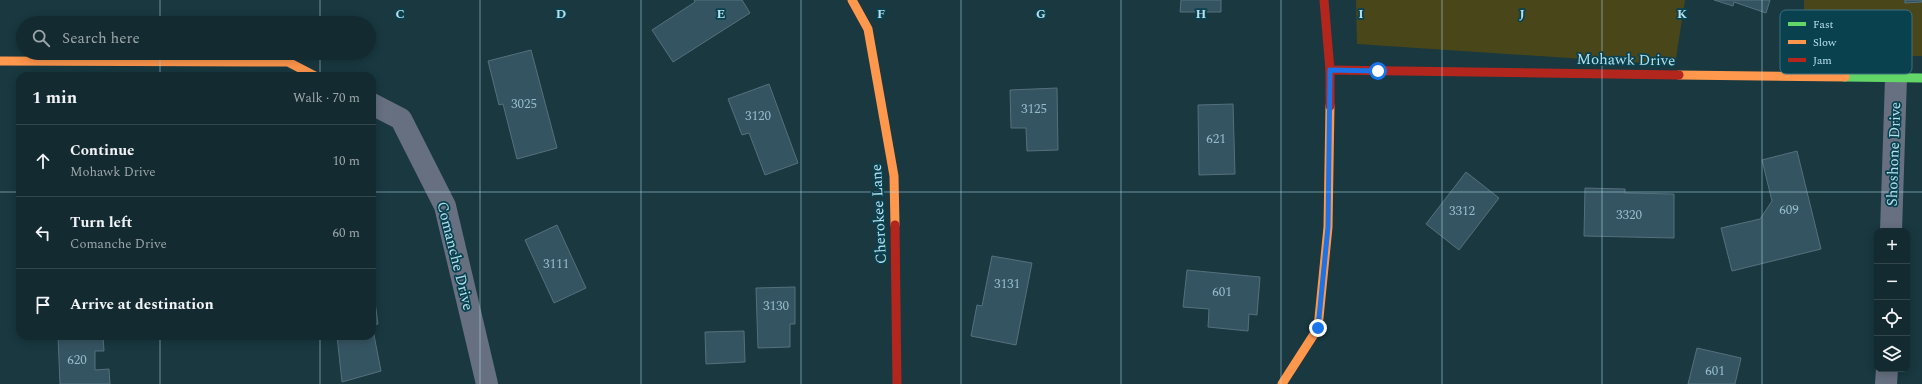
<!DOCTYPE html>
<meta charset="utf-8">
<style>
:root{--surface:#132a30;--page:#1c3238;--text:#f1f3f6;--muted:#9da7ab;--line:#32464c}
body{margin:0;font-family:Spectral,serif;background:var(--page);color:var(--text)}
.controls{position:absolute;right:12px;bottom:12px;display:grid;overflow:hidden;border-radius:8px;box-shadow:0 2px 10px #0003}
.controls button{width:36px;height:36px;display:grid;place-items:center;padding:0;border:0;border-bottom:1px solid var(--line);background:var(--surface);color:var(--text);font:20px sans-serif}
.stop{position:absolute;width:12px;height:12px;margin:-9px;border:3px solid #1a73e8;border-radius:50%;background:#fff}
.stop.end{background:#1a73e8;border-color:#fff;box-shadow:0 1px 4px #0008}
.list{margin:0;padding:0;list-style:none}
h2{display:flex;justify-content:space-between;align-items:center;height:52px;margin:0;padding:0 16px;font-size:17px}
h2 small{font-size:13px;font-weight:400;color:var(--muted)}
.list li{display:grid;grid-template-columns:26px 1fr auto;gap:12px;align-items:center;box-sizing:border-box;height:72px;padding:0 16px;border-top:1px solid var(--line)}
.list b{display:block;font-size:15px;white-space:nowrap}
.list p{margin:0;font-size:13px;white-space:nowrap;color:var(--muted)}
.list em{font-size:13px;font-style:normal;color:var(--muted)}
.icon{flex:none;width:22px;height:22px;fill:none;stroke:currentColor;stroke-width:2;stroke-linecap:round;stroke-linejoin:round}
.map{position:relative;flex:none;width:1922px;height:384px;overflow:hidden}
.search{position:absolute;background:var(--surface);box-shadow:0 2px 10px #0003;left:16px;top:16px;width:360px;height:44px;display:flex;align-items:center;gap:10px;box-sizing:border-box;padding:0 14px;border-radius:22px;color:var(--muted);font-size:15px}
.panel{position:absolute;background:var(--surface);box-shadow:0 2px 10px #0003;left:16px;top:72px;width:360px;height:268px;border-radius:12px}
.map>svg:first-child{display:block}
</style>
<div class="map">
<svg width="1922" height="384" viewBox="0 0 1922 384">
<rect width="100%" height="100%" fill="#193840"/>
<g fill="#49461a">
<path d="M1356,0h329l-10,65 -318,-21z"/>
<path d="M1804,0h118v56l-114,1 -4,-37z"/>
</g>
<g fill="#355462" stroke="#55707d">
<path d="M694,0h48l8,13 -77,49 -21,-32 43,-28z"/>
<path d="M1181,0h40v12h-41z"/>
<path d="M1714,0h56l-4,13 -32,-11 -1,4z"/>
<path d="M1905,0h17v2l-17,1z"/>
<path d="M531,50l26,98 -40,11 -14,-55 -4,1 -11,-44z"/>
<path d="M769,84l29,79 -33,12 -16,-42 -7,2 -14,-36z"/>
<path d="M1057,88l1,62 -31,1 -1,-23h-15l-1,-38z"/>
<path d="M1233,104l2,70 -36,1 -1,-70z"/>
<path d="M1797,151l24,98 -89,22 -11,-43 39,-9 12,-18 -10,-41z"/>
<path d="M1466,172l33,26 -40,52 -33,-26z"/>
<path d="M1585,188l40,1v4l49,1v44l-90,-2z"/>
<path d="M557,225l29,63 -32,15 -29,-63z"/>
<path d="M992,256l40,7 -16,82 -45,-9 6,-31 5,1z"/>
<path d="M1187,270l73,7 -3,38 -8,-1 -1,17 -40,-4 1,-18 -26,-2z"/>
<path d="M372,280l6,44 -6,1 9,46 -39,11 -5,-46h35z"/>
<path d="M795,287v37h-5v23l-32,1 -2,-60z"/>
<path d="M744,331l1,31 -39,2 -1,-32z"/>
<path d="M58,336h45l1,15h-9v19l14,-1 1,15h-50z"/>
<path d="M1697,348l44,10 -6,26h-47z"/>
</g>
<g fill="none" stroke-linecap="round" stroke-linejoin="round">
<g stroke="#667081" stroke-width="22">
<path d="M372,104l29,15 44,87 42,178"/>
<path d="M1891,231l5,-153"/>
<path d="M1886,384l1,-15"/>
</g>
<path stroke="#63d668" stroke-width="9" d="M1845,77l77,1"/>
<g stroke="#ff974d" stroke-width="9">
<path d="M852,0l16,29 26,147 1,49"/>
<path d="M0,61l288,1 27,14"/>
<path d="M1679,75l166,2"/>
<path d="M1282,384l36,-56 10,-101 2,-121"/>
</g>
<g stroke="#b3261e" stroke-width="9">
<path d="M1324,0l6,70v36"/>
<path d="M1330,70l349,5"/>
<path d="M895,225l2,159"/>
</g>
</g>
<g fill="none" stroke-linecap="round" stroke-linejoin="round">
<path stroke="#1a73e8" stroke-width="5" d="M1318,328l10,-101 2,-157 48,1"/>
</g>
<path fill="none" stroke="#b5e0ee" stroke-width="1" stroke-opacity="0.55" d="M160,0v23M320,0v23M480,0v384M641,0v384M801,0v384M961,0v384M1121,0v384M1281,0v384M1442,0v384M1602,0v384M1762,0v384M160,53v23M320,53v23M0,192h20M372,192h1550M160,336v48M320,336v48"/>
<g text-anchor="middle" dominant-baseline="central" stroke-width="3.5" stroke-linejoin="round" paint-order="stroke">
<g font-size="13" fill="#95bdcb">
<text x="524" y="104">3025</text>
<text x="1034" y="109">3125</text>
<text x="758" y="116">3120</text>
<text x="1216" y="139">621</text>
<text x="1789" y="210">609</text>
<text x="1462" y="211">3312</text>
<text x="1629" y="215">3320</text>
<text x="556" y="264">3111</text>
<text x="1007" y="284">3131</text>
<text x="1222" y="292">601</text>
<text x="776" y="306">3130</text>
<text x="77" y="360">620</text>
<text x="1715" y="371">601</text>
</g>
<g font-size="15" fill="#b5e0ee" stroke="#0a414f">
<text transform="translate(1626 60) rotate(1)">Mohawk Drive</text>
<text transform="translate(1894 154) rotate(-88)">Shoshone Drive</text>
<text transform="translate(879 214) rotate(-93)">Cherokee Lane</text>
<text transform="translate(455 256) rotate(76)">Comanche Drive</text>
</g>
</g>
<rect x="1780" y="10" width="132" height="64" rx="6" fill="#0a414f" stroke="#3d717f" stroke-width="1"/>
<rect x="1788" y="22" width="18" height="4" fill="#63d668"/>
<rect x="1788" y="40" width="18" height="4" fill="#ff974d"/>
<rect x="1788" y="58" width="18" height="4" fill="#b3261e"/>
<g font-size="11" fill="#b5e0ee">
<text x="1813" y="28">Fast</text>
<text x="1813" y="46">Slow</text>
<text x="1813" y="64">Jam</text>
</g>
<g font-size="13" text-anchor="middle" font-weight="bold" fill="#b5e0ee" stroke="#0a414f" stroke-width="3.5" stroke-linejoin="round" paint-order="stroke">
<text x="400" y="18">C</text>
<text x="561" y="18">D</text>
<text x="721" y="18">E</text>
<text x="881" y="18">F</text>
<text x="1041" y="18">G</text>
<text x="1201" y="18">H</text>
<text x="1361" y="18">I</text>
<text x="1522" y="18">J</text>
<text x="1682" y="18">K</text>
</g>
</svg>
<div class="controls">
<button>+</button>
<button>−</button>
<button><svg class="icon" aria-label="locate" viewBox="0 0 24 24"><circle cx="12" cy="12" r="6"/><path d="M12 2v4M12 18v4M2 12h4M18 12h4"/></svg></button>
<button><svg class="icon" aria-label="layers" viewBox="0 0 24 24"><path d="M12 4l9 5-9 5-9-5zM3 14l9 5 9-5"/></svg></button>
</div>
<div class="stop" style="left:1378px;top:71px"></div>
<div class="stop end" style="left:1318px;top:328px"></div>
<div class="search"><svg class="icon" aria-label="search" viewBox="0 0 24 24"><circle cx="10" cy="10" r="6"/><path d="M15 15l6 6"/></svg>Search here</div>
<section class="panel">
<h2>1 min<small>Walk · 70 m</small></h2>
<ul class="list">
<li><svg class="icon" aria-label="ahead" viewBox="0 0 24 24"><path d="M12 20V5M6 11l6-6 6 6"/></svg><div><b>Continue</b><p>Mohawk Drive</p></div><em>10 m</em></li>
<li><svg class="icon" aria-label="left" viewBox="0 0 24 24"><path d="M17 20v-9H6M10 6l-5 5 5 5"/></svg><div><b>Turn left</b><p>Comanche Drive</p></div><em>60 m</em></li>
<li><svg class="icon" aria-label="arrive" viewBox="0 0 24 24"><path d="M6 21V4h12l-3 4 3 4H6"/></svg><div><b>Arrive at destination</b></div></li>
</ul>
</section>
</div>
